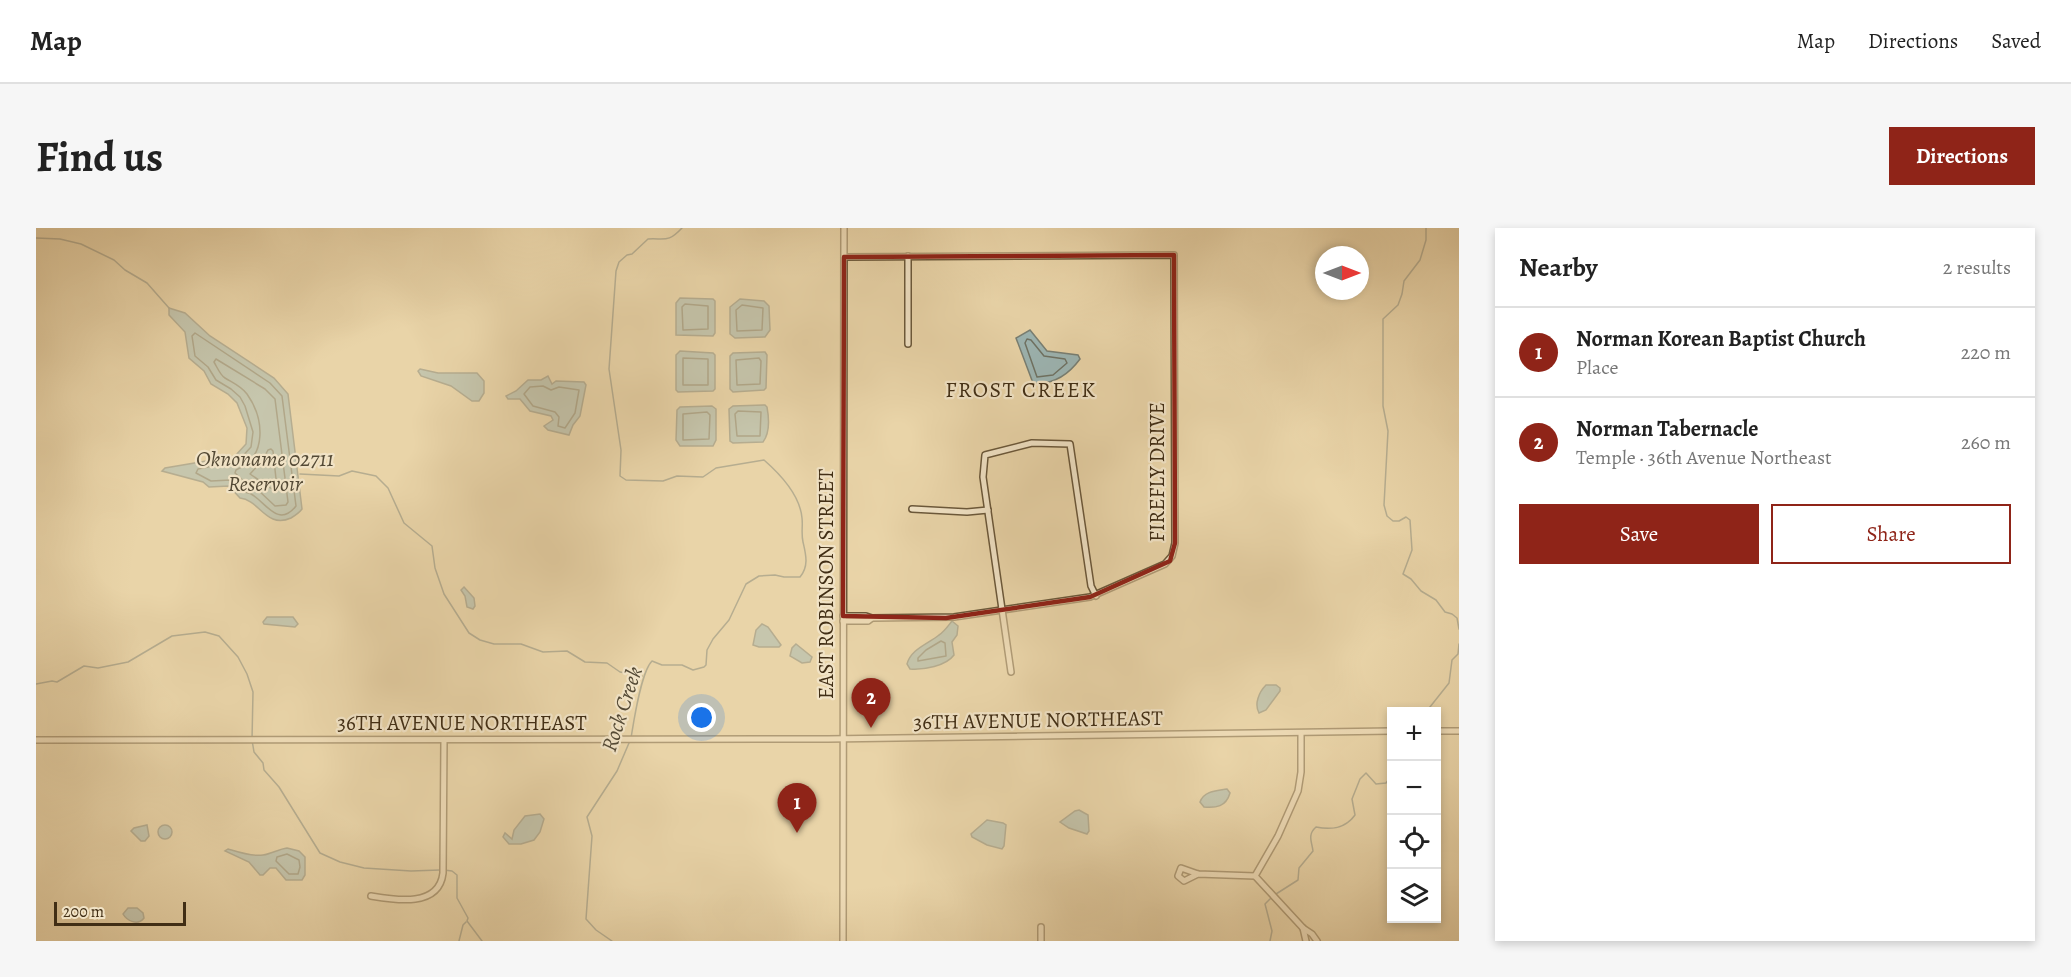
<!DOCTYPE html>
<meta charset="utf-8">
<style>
:root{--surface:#fff;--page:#f6f6f6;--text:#222;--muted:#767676;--line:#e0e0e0;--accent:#8f2418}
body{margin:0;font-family:Alegreya,serif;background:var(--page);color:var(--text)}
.controls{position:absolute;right:18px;bottom:18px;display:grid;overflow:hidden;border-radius:0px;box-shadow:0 3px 9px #0003}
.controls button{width:54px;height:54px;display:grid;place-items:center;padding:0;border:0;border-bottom:2px solid var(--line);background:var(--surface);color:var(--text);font:30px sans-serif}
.compass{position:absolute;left:1279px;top:18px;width:54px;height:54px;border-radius:50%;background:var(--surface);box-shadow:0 3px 9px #0003;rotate:90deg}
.scale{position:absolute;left:18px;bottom:15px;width:132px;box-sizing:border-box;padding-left:6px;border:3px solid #412e15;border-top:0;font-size:16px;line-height:21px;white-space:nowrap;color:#412e15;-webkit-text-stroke:4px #f1e3c6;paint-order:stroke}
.you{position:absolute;left:666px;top:490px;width:21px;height:21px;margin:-15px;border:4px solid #fff;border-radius:50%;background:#1a73e8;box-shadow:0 0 0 9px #1a73e833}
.badge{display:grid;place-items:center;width:39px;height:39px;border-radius:50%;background:var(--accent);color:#fff;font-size:20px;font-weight:700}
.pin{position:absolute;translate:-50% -50px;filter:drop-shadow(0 2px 3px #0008)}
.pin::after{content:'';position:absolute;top:32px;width:21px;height:18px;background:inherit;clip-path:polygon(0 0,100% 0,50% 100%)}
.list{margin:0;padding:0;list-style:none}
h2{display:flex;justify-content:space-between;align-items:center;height:78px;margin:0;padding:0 24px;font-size:26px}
h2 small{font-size:20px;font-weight:400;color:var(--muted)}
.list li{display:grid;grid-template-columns:39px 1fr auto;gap:18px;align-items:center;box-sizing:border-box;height:90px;padding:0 24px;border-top:2px solid var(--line)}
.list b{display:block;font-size:22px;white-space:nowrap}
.list p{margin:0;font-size:20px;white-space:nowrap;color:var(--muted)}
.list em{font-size:20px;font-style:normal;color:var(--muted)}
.actions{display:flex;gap:12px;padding:18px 24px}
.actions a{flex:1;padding:14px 0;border:2px solid var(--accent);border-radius:0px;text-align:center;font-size:21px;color:var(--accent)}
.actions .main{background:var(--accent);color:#fff}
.icon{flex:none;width:33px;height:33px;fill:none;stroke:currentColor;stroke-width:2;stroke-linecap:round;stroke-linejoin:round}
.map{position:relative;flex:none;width:1423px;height:713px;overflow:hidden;border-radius:0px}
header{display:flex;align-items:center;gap:36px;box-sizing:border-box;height:84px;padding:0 30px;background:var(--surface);border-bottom:2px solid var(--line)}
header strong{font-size:28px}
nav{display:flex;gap:33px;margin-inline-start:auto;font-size:21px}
.intro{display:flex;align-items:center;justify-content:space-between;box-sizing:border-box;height:144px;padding:0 36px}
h1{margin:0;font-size:42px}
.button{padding:15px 27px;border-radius:0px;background:var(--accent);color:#fff;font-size:21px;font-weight:700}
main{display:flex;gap:36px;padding:0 36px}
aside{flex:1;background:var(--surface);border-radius:0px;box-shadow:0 3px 9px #0003}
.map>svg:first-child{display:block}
</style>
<header>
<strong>Map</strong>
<nav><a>Map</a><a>Directions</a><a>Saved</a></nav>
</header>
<div class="intro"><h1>Find us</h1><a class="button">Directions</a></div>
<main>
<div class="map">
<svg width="1423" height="713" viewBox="0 0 1423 713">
<rect width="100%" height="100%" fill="#e9d4a8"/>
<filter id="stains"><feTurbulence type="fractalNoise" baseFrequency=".00333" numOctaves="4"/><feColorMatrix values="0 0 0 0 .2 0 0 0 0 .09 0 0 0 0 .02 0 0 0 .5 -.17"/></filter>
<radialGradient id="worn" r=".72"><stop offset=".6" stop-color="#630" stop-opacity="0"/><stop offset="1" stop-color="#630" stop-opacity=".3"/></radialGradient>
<g fill="#9cb5b3" stroke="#787f74" stroke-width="1.5">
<path d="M644,70l33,1 2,2v32l-2,3 -37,-1v-32z"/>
<path d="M704,71l24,2 5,5 1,24 -5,7 -30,1 -5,-4v-27z"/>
<path d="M133,80l16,5 25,23 64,42 14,16 14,115c-3,4 -6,6 -11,9 -25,11 -31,-18 -51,-20l-11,-12 -20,1 -6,-5 -41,-11 3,-3 65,-11 5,-1 11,-12 1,-16 -10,-25 -9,-9 -17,-10 -7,-13 -15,-13 -4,-26 -16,-17z"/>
<path d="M994,102l17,21 31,4 2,4c-11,15 -27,26 -47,24l-17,-45z"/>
<path d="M644,123l33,2 2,2v34l-2,2 -35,1 -2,-2v-35z"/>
<path d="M729,124l2,3 -1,33 -2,2 -31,2 -3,-3v-33l3,-3z"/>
<path d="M384,141l18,4h39l7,8v12l-5,8h-7l-21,-15 -30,-10 -3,-5z"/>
<path d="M512,148l4,8 4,-3 28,1 2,3 -6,31 -7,9 -4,10 -21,-5 -4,-4 9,-6 -2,-4 -21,-5 -10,-12h-12l-2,-3 10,-5 12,-11h13z"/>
<path d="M729,177l2,2c2,11 3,26 -4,35l-30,1 -3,-2 -1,-32 4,-3z"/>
<path d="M676,178l4,3v31l-3,6h-33l-4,-6 1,-30 3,-3z"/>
<path d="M428,359l10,11 1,8 -2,3 -6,-2 -2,-11 -4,-6z"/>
<path d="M231,389h26l5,7 -3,3 -31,-3 -1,-2z"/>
<path d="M916,393l6,5 -1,9 -5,7 2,13c-8,11 -30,15 -44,14l-3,-5c4,-15 21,-20 32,-29 5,-3 9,-9 13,-14z"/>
<path d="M726,396l6,3 13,18 -2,2h-20l-6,-2 3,-15z"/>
<path d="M760,416l16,13 -2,5 -8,1 -12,-7 2,-8z"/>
<path d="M1230,457h10l4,3v3l-14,19 -7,3c-5,-9 0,-21 7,-28z"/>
<path d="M1191,561l3,4c-4,14 -14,15 -26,14l-4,-5c4,-11 16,-11 27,-13z"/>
<path d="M1043,582l9,5 1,16 -2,3 -18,-6 -9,-6 15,-11z"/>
<path d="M504,586l4,5 -4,13 -6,8 -13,4h-12l-6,-7 2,-4 7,6 2,-9 11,-14z"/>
<path d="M951,592l16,3 3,2 -2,21 -2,3 -15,-4 -15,-8 -1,-3z"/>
<circle cx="129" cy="604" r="7"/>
<path d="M111,597l2,11 -4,5h-4l-10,-10 3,-3z"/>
<path d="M251,620l12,3 6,6v18l-3,5h-16l-10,-12h-6l-7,7h-3l-11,-13 -24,-11 3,-2c10,3 24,8 35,6 8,-1 16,-6 24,-7z"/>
<path d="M92,680h9l6,5 1,5c-6,8 -17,3 -21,-4z"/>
</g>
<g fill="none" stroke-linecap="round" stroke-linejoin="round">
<g stroke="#6e7264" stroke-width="1.5">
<path d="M649,76l23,2v23l-25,1 -1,-23z"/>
<path d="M706,77l21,3 -1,22 -25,1 -1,-21z"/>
<path d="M159,105l75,50 12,13 14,110c-18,23 -31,-5 -45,-12 -1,-1 -8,-2 -9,-3 -4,-3 -7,-8 -11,-11l-20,1 -15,-8 2,-4 40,-8 13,-14 2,-15 -8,-26 -5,-9 -9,-8 -15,-9 -8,-13 -13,-11 -3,-20z"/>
<path d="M991,111l4,1 13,16 21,3 2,4 -14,12 -16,2 -12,-34z"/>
<path d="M647,130l25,1v26h-25z"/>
<path d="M723,130l2,3 -1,23 -23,1 -1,-25z"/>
<path d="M180,131l49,30 10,10 13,103 -2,3 -11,1 -18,-17 -10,-5 -12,-11 1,-3c32,-13 28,-52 11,-76 -6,-8 -14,-11 -22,-16 -5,-3 -8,-11 -11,-16z"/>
<path d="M507,158l8,4 8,-3 20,3 -4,23 -10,15 -7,-2 1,-9 -4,-5 -22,-6 -9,-12 6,-7z"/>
<path d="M702,183l23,1 -1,24h-23l-2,-22z"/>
<path d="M671,184l3,3 -1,24 -26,1v-26z"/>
<path d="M235,221l2,2 4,37 -2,3 -25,-17 12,-13 6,-11z"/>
<path d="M905,413l4,2 1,13 -28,5v-3l8,-8z"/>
<path d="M251,626l12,6 1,7 -2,7h-9l-13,-13 1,-4z"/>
</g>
<g stroke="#787f74" stroke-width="1.5">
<path d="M1390,0v12l-6,20 -16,21 -2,13 -4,11 -15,14v87l5,25 -4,74 3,11 6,5h6l7,-4 4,3 2,30 -9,24 8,5 10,12 15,9 9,12 7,2 5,4 2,11"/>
<path d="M0,10l24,1 21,5 33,16 11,10 22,13 22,25"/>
<path d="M264,246l39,2 13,-5 24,5 12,12 16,35 28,23 3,22 9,26 25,39 11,7 14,4h27l22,8 24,-1 18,11 22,1 13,9 22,4"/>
<path d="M0,456l16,-3 5,1 27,-16 14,2 30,-6 44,-26 33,-4 14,4 19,21 9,17 6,18 -1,48 2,12 9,11 1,7 15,17 41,66 20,9 24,6 47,3 29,-1"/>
<path d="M1390,484l23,-29 3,-23 6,-6 1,-10"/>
<path d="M595,510c3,-18 10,-66 21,-77l10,4h20l11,5 11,-3 2,-2 1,-15 6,-11 16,-19 17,-36 13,-8 16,-1 9,2h16c9,-11 6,-22 3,-35 -2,-9 0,-16 -1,-24 -2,-23 -22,-44 -38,-58l-48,8 -13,9 -26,-1 -14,5 -37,-1 -6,-4 1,-26 -12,-81 7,-98 3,-9 8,-7 5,-1 16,-15c17,-1 20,4 34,-11"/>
<path d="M408,642l8,1 5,4v23l11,20 -1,3 15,20"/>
<path d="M1240,666l22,-14 1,-12 14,-17c-1,-9 -6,-16 3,-24 15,3 29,2 39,-12l-3,-16 8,-20 6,-6 10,11 10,-1 3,-4 3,-10"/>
<path d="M423,713l4,-16 3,-3"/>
<path d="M576,713l-16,-11 -10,-11 6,-83 -5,-19 30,-46 12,-28"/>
<path d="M1234,713l2,-10 -7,-27 7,-7"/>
</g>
<g stroke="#6b583a" stroke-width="8">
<g id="minor">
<path d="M872,28v88"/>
<path d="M876,281l55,3 21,-2"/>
<path d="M807,388h23l6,2"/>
<path d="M807,393h25l4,-3 82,-1 136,-20 75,-33 7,-8 3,-13 -1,-288 -330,2"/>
<path d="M975,444l-28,-195 2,-22 47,-12 38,1 21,142 5,10"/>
<path d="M1400,503h23"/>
<path d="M0,512l792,-1 564,-8"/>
<path d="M1162,646l-14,7 -6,-5 3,-8 17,6 57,2 48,52 9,6 5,7"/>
<path d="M1219,648l23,-40 20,-45 3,-19v-39"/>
<path d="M335,668c24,4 68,12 72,-23l1,-133"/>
<path d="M1005,699v14"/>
<path d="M1267,700l3,13"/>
<path d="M807,713l1,-713"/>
</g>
</g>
<use href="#minor" stroke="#f1e3c6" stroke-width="5"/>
</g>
<path d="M0 0H1423V713H0ZM1138,27l1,288 -5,18 -80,36 -144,21 -103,-2 1,-359z" fill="#e9d4a8" fill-opacity=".55" fill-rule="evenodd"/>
<path fill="none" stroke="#8f2418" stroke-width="4.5" stroke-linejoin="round" d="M1138,27l1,288 -5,18 -80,36 -144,21 -103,-2 1,-359z"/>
<g text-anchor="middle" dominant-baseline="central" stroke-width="4.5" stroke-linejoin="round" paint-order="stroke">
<g font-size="21" fill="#412e15" stroke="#f1e3c6">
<text transform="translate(1121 244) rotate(-90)">FIREFLY DRIVE</text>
<text transform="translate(790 356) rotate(-90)">EAST ROBINSON STREET</text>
<text transform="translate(1002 492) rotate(-1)">36TH AVENUE NORTHEAST</text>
<text x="426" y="495">36TH AVENUE NORTHEAST</text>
</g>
<g font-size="22" letter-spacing="1.5" fill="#412e15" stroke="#f1e3c6">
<text x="985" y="162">FROST CREEK</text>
</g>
<g font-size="22" font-style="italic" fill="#534935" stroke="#f1e3c6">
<text x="229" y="231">Oknoname 02711<tspan x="229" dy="25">Reservoir</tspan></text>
<text transform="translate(586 481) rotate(-72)">Rock Creek</text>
</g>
</g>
<rect width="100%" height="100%" filter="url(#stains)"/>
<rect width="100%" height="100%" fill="url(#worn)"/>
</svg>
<div class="controls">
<button>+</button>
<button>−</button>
<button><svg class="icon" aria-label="locate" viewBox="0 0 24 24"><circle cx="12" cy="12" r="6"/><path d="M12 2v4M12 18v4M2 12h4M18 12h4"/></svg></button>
<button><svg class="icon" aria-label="layers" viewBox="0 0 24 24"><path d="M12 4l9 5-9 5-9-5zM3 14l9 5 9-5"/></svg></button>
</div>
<svg class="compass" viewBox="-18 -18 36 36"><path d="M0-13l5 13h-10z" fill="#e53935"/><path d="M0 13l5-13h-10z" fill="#767676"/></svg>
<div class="scale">200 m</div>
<div class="you"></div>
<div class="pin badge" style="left:761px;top:605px">1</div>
<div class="pin badge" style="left:835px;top:500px">2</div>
</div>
<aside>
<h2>Nearby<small>2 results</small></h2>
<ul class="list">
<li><span class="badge">1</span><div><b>Norman Korean Baptist Church</b><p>Place</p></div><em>220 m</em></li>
<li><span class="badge">2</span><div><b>Norman Tabernacle</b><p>Temple · 36th Avenue Northeast</p></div><em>260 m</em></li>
</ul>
<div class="actions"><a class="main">Save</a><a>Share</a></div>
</aside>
</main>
